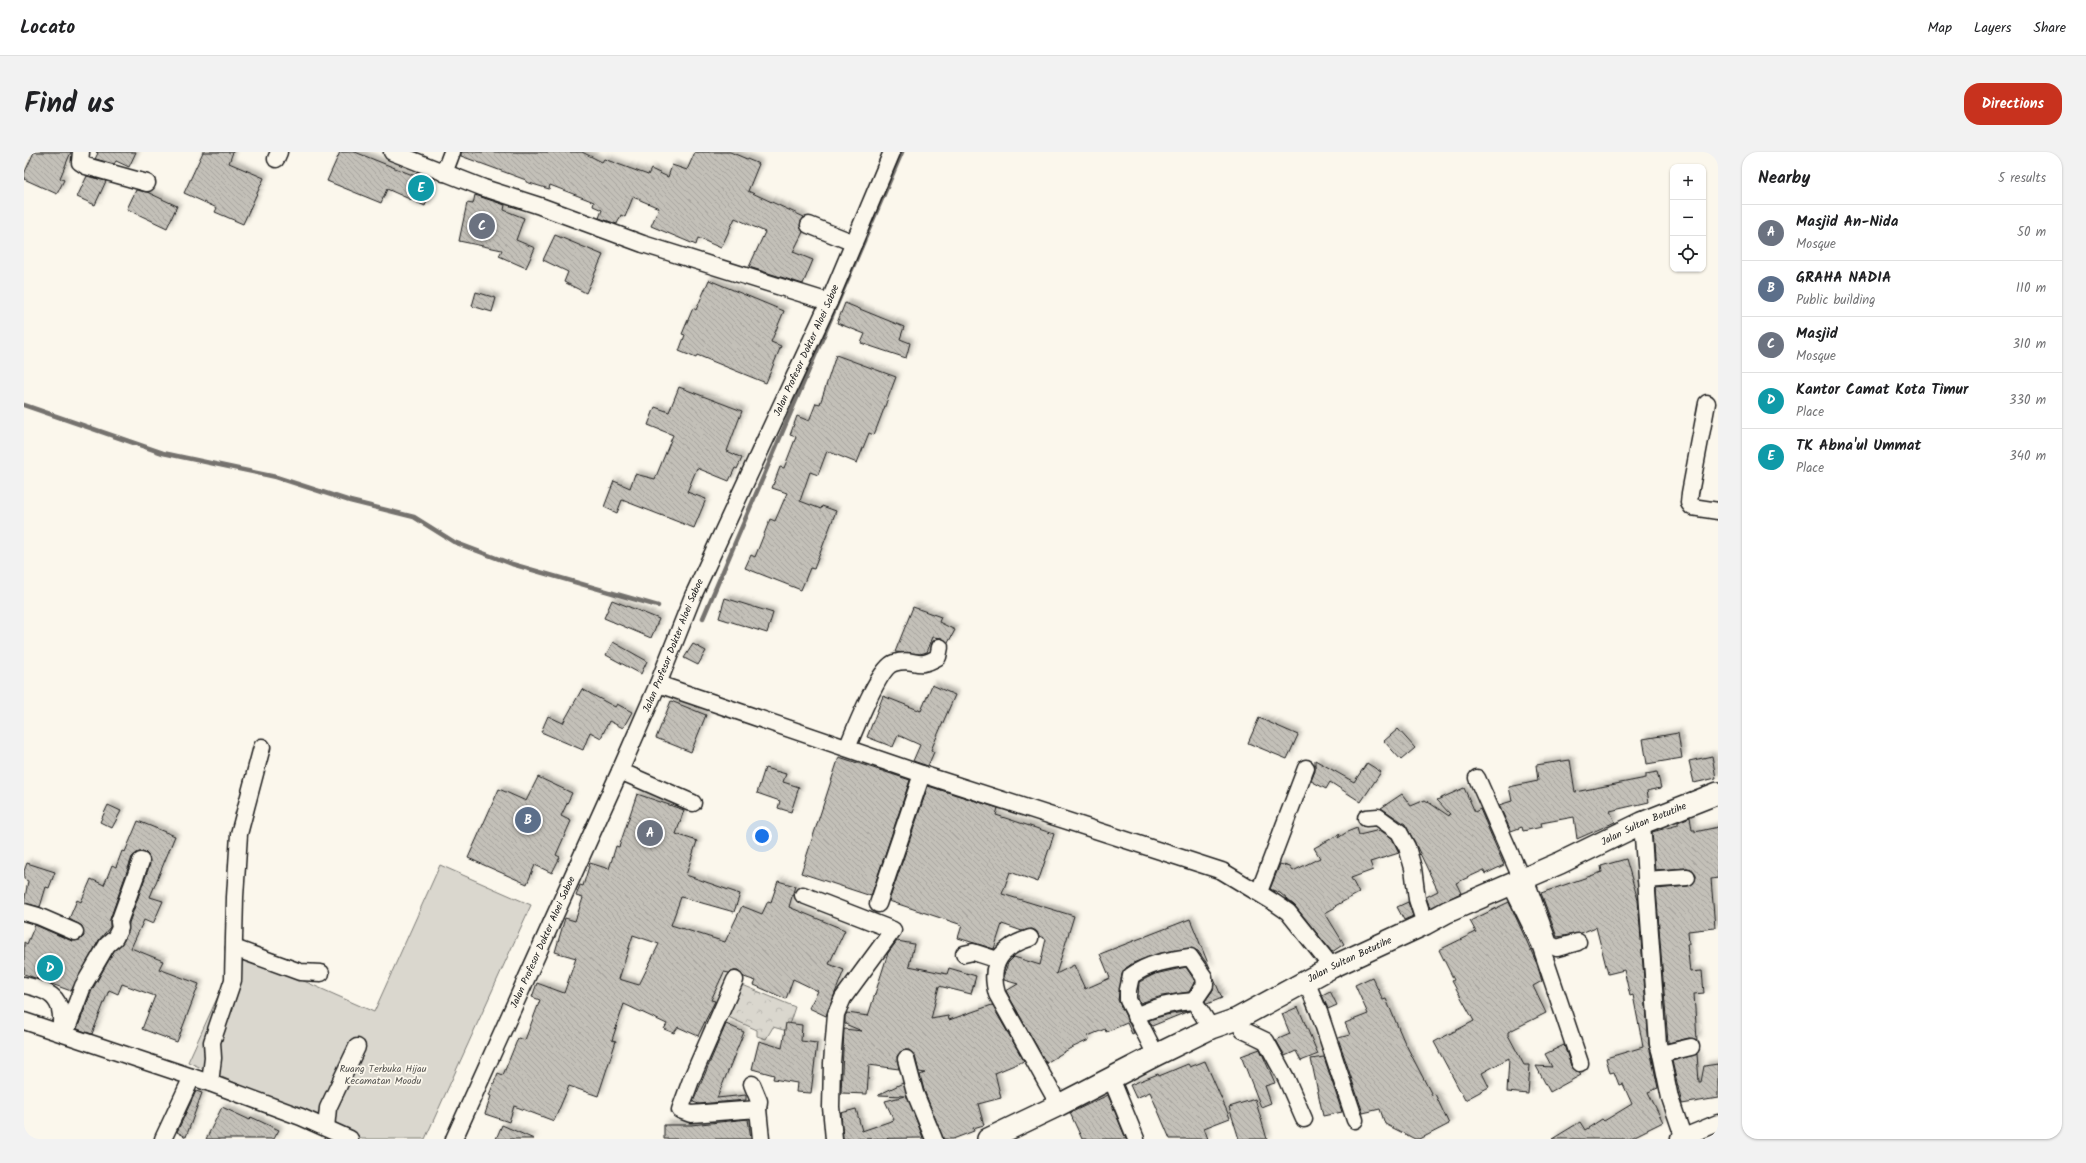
<!DOCTYPE html>
<meta charset="utf-8">
<style>
:root{--surface:#fff;--page:#f2f2f2;--text:#202124;--muted:#757577;--line:#e0e0e0;--accent:#c8321e}
body{margin:0;font-family:Kalam,sans-serif;background:var(--page);color:var(--text)}
.controls{position:absolute;right:12px;top:12px;display:grid;overflow:hidden;border-radius:8px;box-shadow:0 1px 3px #0004}
.controls button{width:36px;height:36px;display:grid;place-items:center;padding:0;border:0;border-bottom:1px solid var(--line);background:var(--surface);color:var(--text);font:20px sans-serif}
.you{position:absolute;left:738px;top:684px;width:14px;height:14px;margin:-10px;border:3px solid #fff;border-radius:50%;background:#1a73e8;box-shadow:0 0 0 6px #1a73e833}
.badge{display:grid;place-items:center;width:26px;height:26px;border-radius:50%;background:var(--accent);color:#fff;font-size:13px;font-weight:700}
.pin{position:absolute;translate:-50% -50%;border:2px solid #fff;box-shadow:0 1px 4px #0006}
.list{margin:0;padding:0;list-style:none}
h2{display:flex;justify-content:space-between;align-items:center;height:52px;margin:0;padding:0 16px;font-size:17px}
h2 small{font-size:13px;font-weight:400;color:var(--muted)}
.list li{display:grid;grid-template-columns:26px 1fr auto;gap:12px;align-items:center;box-sizing:border-box;height:56px;padding:0 16px;border-top:1px solid var(--line)}
.list b{display:block;font-size:15px;white-space:nowrap}
.list p{margin:0;font-size:13px;white-space:nowrap;color:var(--muted)}
.list em{font-size:13px;font-style:normal;color:var(--muted)}
.icon{flex:none;width:22px;height:22px;fill:none;stroke:currentColor;stroke-width:2;stroke-linecap:round;stroke-linejoin:round}
.map{position:relative;flex:none;width:1694px;height:987px;overflow:hidden;border-radius:16px}
header{display:flex;align-items:center;gap:24px;box-sizing:border-box;height:56px;padding:0 20px;background:var(--surface);border-bottom:1px solid var(--line)}
header strong{font-size:19px}
nav{display:flex;gap:22px;margin-inline-start:auto;font-size:14px}
.intro{display:flex;align-items:center;justify-content:space-between;box-sizing:border-box;height:96px;padding:0 24px}
h1{margin:0;font-size:28px}
.button{padding:10px 18px;border-radius:16px;background:var(--accent);color:#fff;font-size:14px;font-weight:700}
main{display:flex;gap:24px;padding:0 24px}
aside{flex:1;background:var(--surface);border-radius:16px;box-shadow:0 1px 3px #0004}
.map>svg:first-child{display:block}
</style>
<header>
<strong>Locato</strong>
<nav><a>Map</a><a>Layers</a><a>Share</a></nav>
</header>
<div class="intro"><h1>Find us</h1><a class="button">Directions</a></div>
<main>
<div class="map">
<svg width="1694" height="987" viewBox="0 0 1694 987">
<defs>
<pattern id="park-crowns" width="20" height="18" patternUnits="userSpaceOnUse"><rect width="20" height="18" fill="#dad7ce"/><path d="M2 6a3 3 0 1 1 6 0M12 15a3 3 0 1 1 6 0" fill="none" stroke="#bab8b0"/></pattern>
<pattern id="building-back-hatch" width="6" height="6" patternUnits="userSpaceOnUse"><rect width="6" height="6" fill="#c3c0b8"/><path d="M-1 5l2 2M0 0l6 6M5-1l2 2" fill="none" stroke="#a7a49e"/></pattern>
<filter id="shadow"><feDropShadow dx="3.5" dy="-3.5" stdDeviation="2" flood-color="#0004"/></filter>
</defs>
<rect width="100%" height="100%" fill="#fbf7ec"/>
<filter id="ink" filterUnits="userSpaceOnUse"><feTurbulence type="fractalNoise" baseFrequency=".025" numOctaves="2"/><feDisplacementMap in="SourceGraphic" scale="8" xChannelSelector="R" yChannelSelector="G"/><feConvolveMatrix kernelMatrix="1 2 1 2 8 2 1 2 1" color-interpolation-filters="sRGB"/></filter>
<g filter="url(#ink)">
<path fill="#dad7ce" stroke="#7b7a75" d="M416,713l91,40 -106,234h-63l-174,-77 50,-110 136,60z"/>
<path fill="url(#park-crowns)" stroke="#7b7a75" d="M714,831l57,24 -8,24 -14,-4 -7,12 -9,-3v-6l-31,-14z"/>
<g fill="none" stroke-linecap="round" stroke-linejoin="round">
<g stroke="#74726e" stroke-width="4.5">
<path d="M0,253l139,48 113,24 74,24 64,16 40,25 58,22 146,42"/>
<path d="M679,466l199,-466"/>
</g>
</g>
<g fill="url(#building-back-hatch)" stroke="#1c1c1c" fill-rule="evenodd" filter="url(#shadow)">
<path d="M10,0h37l-11,26 4,2 -7,14 -33,-15v-5z"/>
<path d="M72,0h40l-7,15 -13,-6 -2,3 -19,-5 3,-6z"/>
<path d="M179,0h30l-4,11 35,15 -21,46 -28,-12 2,-4 -33,-15z"/>
<path d="M316,0h15l60,24 2,-4 17,7 -9,27 -38,-17 -6,14 -54,-22z"/>
<path d="M437,0h121l20,10 2,-3 44,16 3,-6 17,8 4,-12 15,5 8,-18h35l29,12 -11,27 56,26 -4,9 3,6 -10,20 20,8 -10,24 -54,-17 16,-35 -30,-14 -14,30 -23,-10 -2,7 -45,-19 8,-18 -26,-11 -8,20 -4,-2 -4,9 -18,-6 3,-8 -9,-4 1,-4 -44,-17 -1,4 -23,-7v-2l-65,-24z"/>
<path d="M63,24l19,5 -11,24 -18,-8z"/>
<path d="M112,38l11,2 30,14 -10,22 -40,-19z"/>
<path d="M451,43l30,10 -1,5 20,8 -8,22 19,8 -9,20 -27,-12 3,-6 -43,-9 8,-38 6,1z"/>
<path d="M531,83l48,20 -17,38 -22,-11 4,-10 -25,-12z"/>
<path d="M685,128l75,31 -13,31 10,4 -15,37 -69,-28 -1,3 -17,-7 6,-16 -3,-1 11,-26 3,2z"/>
<path d="M452,140l20,6 -4,14 -20,-6z"/>
<path d="M821,151l59,24 -4,12 10,4 -4,15 -45,-15 4,-9 -28,-11z"/>
<path d="M812,203l60,22 -22,58 -5,-2 -12,30 -30,-12 -9,24 -8,-3 -10,29 21,8 1,-3 14,5 -22,58 -4,-1 -9,22 -56,-22 6,-13 4,2 15,-38 5,2 12,-28 -15,-5 8,-21 4,1 12,-31 -6,-2 7,-19 12,5 7,-18 4,1z"/>
<path d="M655,235l63,24 -15,40 15,7 -5,11 -2,-1 -6,13 -32,-13 -10,24 19,7 -12,29 -72,-28 -5,13 -13,-6 10,-26 16,7 5,-14 20,5 18,-44 -25,-10 7,-18 14,5z"/>
<path d="M701,446l48,15 -6,20 -48,-15z"/>
<path d="M588,448l47,19 -8,19 -47,-20z"/>
<path d="M889,455l28,10 -2,5 16,8 -7,13 -6,-5 -9,-1 -6,15 -7,2 -25,-2z"/>
<path d="M589,490l34,19 -6,13 -35,-19z"/>
<path d="M669,492l13,7 -8,14 -14,-7z"/>
<path d="M908,533l23,10 -24,55 3,2 -6,14 -15,-5 7,-16 -22,-10 -5,12 -26,-10 16,-41 38,15z"/>
<path d="M558,537l33,18 2,-3 15,8 -9,16 -14,-7 -8,17 -11,-6 -7,18 -42,-18 7,-16 15,7z"/>
<path d="M647,549l35,14 -15,37 -35,-14z"/>
<path d="M1235,566l39,17 -11,24 -39,-16z"/>
<path d="M1374,577l17,19 -14,12 -17,-19z"/>
<path d="M1654,581l4,25 -35,6 -4,-25z"/>
<path d="M1688,604l4,22 -22,5 -5,-22z"/>
<path d="M815,605l71,23 -39,116 -70,-23z"/>
<path d="M1291,608l39,22 13,-19 14,9 -20,30 -31,-20 -4,7 -15,-8 4,-10z"/>
<path d="M1546,608l5,32 71,-14v-4l11,-2 4,16 -14,3 2,11 -39,9 5,11 -38,17 -3,-22 -33,6 1,4 -19,4 -1,-4 -11,4 -12,-26 13,-4 -3,-14 29,-6 -2,-16z"/>
<path d="M741,616l21,6 -3,8 16,5 -8,25 -13,-4 2,-7 -23,-8z"/>
<path d="M514,625l34,16 -11,23 10,5 -15,34 4,2 -8,16 -17,-8 -8,19 -59,-26 31,-69 27,12z"/>
<path d="M904,634l70,22 -2,7 58,19 -16,48 -28,-10 -8,22 72,22 -18,58 18,-9 11,24 25,-11 -10,-24 90,-35 20,49 -12,-17 -9,-3 -32,6 -24,9 -7,5 -4,6 -4,26 16,33 -2,1 -5,-11 -21,9 -1,-3 -17,7 1,4 -20,9 -23,14 -40,-72 12,-7 -14,-4v-6l4,-11 6,-6 26,8 6,-26 -7,-3 -3,-5 -4,-2 -10,2 -20,-7 -8,25 -36,-11 4,-13 -73,-24z"/>
<path d="M1440,636l11,24 5,-3 24,56 -19,9 -1,-4 -28,13 5,10 -31,15 -4,-11 12,-6 -23,-48 -10,-19 -24,-16 21,-14 9,12 14,-6 24,16 1,-2 -13,-14z"/>
<path d="M613,642l47,16 -8,24 21,7 -11,34 54,19 -6,18 -53,-15 -10,28 54,17 17,-36 20,8 6,-13 3,1 7,-21 17,5 -6,21 56,23 -16,34 15,6 -18,46 -17,-8 9,-17 -25,-12 -7,20 -32,-14 2,-4 -12,-4 -6,-6h-4l-5,2 -5,-1 -13,28 4,1 -17,35 -20,-9 -4,6 -10,-4 3,-5 -43,-20 -12,36 4,1 -18,55 -29,-10 -15,35 -40,-15 -5,16 -24,-8 6,-18 -2,-1 9,-22 5,2 15,-37 7,2 15,-40 -8,-3 5,-14 27,10 12,-35 -21,-6 10,-34 10,3 8,-23 -7,-2 4,-11 3,1 7,-23 19,6 7,-23 3,1zM609,783l26,9 -20,41 -20,-6z"/>
<path d="M84,653l13,6 -9,17 -12,-6z"/>
<path d="M1666,665l2,13h3v2l23,-5v51l-7,1 4,49 -27,3 1,13h-2l3,28 12,-1 2,22 -10,1 3,46 -8,-2 -21,5 -12,-154 32,-3 7,-5 1,-5 -5,-7 -4,-1 -32,2 -3,-38 26,-7v-3z"/>
<path d="M114,669l37,15 -25,61 13,4 -10,23 -9,-4 -13,28 32,13 -4,8 40,15 -22,58 -35,-13 13,-33 -33,-12 -4,10 -9,-4 -17,44 -15,-5 15,-39 22,-39 9,-9 5,-10 1,-9 21,-59 -2,-9 -3,-3h-6l-7,5 -22,62v8l-11,13 -28,51 -47,-17v-32l3,2 8,-19 37,16 8,-1 4,-4 -2,-10 -13,-7 8,-19 4,2 10,-23 13,6 8,-20 4,2 6,-16 3,1z"/>
<path d="M1333,676l2,7 21,-5 12,8 7,15 -29,9 3,8 -22,8 8,15 -24,13 1,1 -11,6 19,31 -12,8 -37,-46 -15,-13 -10,-4 10,-25 10,3 3,4 27,-13 -6,-10 26,-14 -2,4 9,-6z"/>
<path d="M1602,707l12,41 11,145 9,43 -10,4 15,30 -34,17h-77l28,-17 5,8 17,-11 2,2 28,-17 -9,-20 -4,1 -5,-13 -4,1 -4,-15 37,-11 -10,-52 -3,1 -6,-26 -16,4 -12,-47 -15,6 -24,4 -16,-44 61,-21 -1,-6z"/>
<path d="M3,711l28,9 -6,16 -3,-1 -6,20 -16,-4 4,-22 -4,-2v-8z"/>
<path d="M1384,750l5,14 -9,4 -7,-13z"/>
<path d="M1485,750l28,62 5,17 -9,5 13,27 -38,19v3l16,30h6l-2,29 -21,-2 2,-34 -27,15 7,14 -24,13 -31,-58 40,-21 -22,-40 2,-1 -15,-30 37,-18 -6,-11z"/>
<path d="M873,789l17,3 -5,22 38,8 2,-6 27,8 -5,18 -32,-8 -8,33 17,-3 1,4 43,-15 32,56 -29,12 6,25 -23,6 6,21 -11,3 1,3 -21,8h-10l-19,-49 -4,-15 5,-2 -6,-1 -4,-16 -6,-6h-6l-6,6 2,13 -30,-4 -2,29 -26,-1 3,-64 18,2 -17,-7v-8l2,-3 21,3 20,-63z"/>
<path d="M1162,815l9,14 -6,11 -27,4 -22,7 -2,-5 1,-16 16,-8z"/>
<path d="M1348,825l11,23 3,-1 18,42 28,54 3,-1 14,30 -29,15h-5l-30,-15 -5,-15 -17,4 -25,-75 12,-3 -5,-12 23,-9 -13,-29z"/>
<path d="M1190,827l8,19 -15,6 -2,-3 8,-11z"/>
<path d="M1306,839l7,14 -9,4 -6,-14z"/>
<path d="M1274,855l20,47 -17,7 -5,-10 -11,5 -9,-16 14,-6 -8,-20z"/>
<path d="M1165,859l-37,15 -3,-6 17,-5z"/>
<path d="M762,871l16,2 -1,16 16,2 -6,50 -15,-1 1,-9 -24,-4 1,-4 -22,-6 7,-28 23,7z"/>
<path d="M702,872l18,8 -27,66 29,-3v5l-47,4 -6,-2z"/>
<path d="M1540,893l7,21 10,9 -31,17 -14,-26 16,1 -7,-13z"/>
<path d="M1236,897l15,34 -10,3 6,17 -10,4 -20,-51z"/>
<path d="M1673,902l2,28h2l3,-16 14,-2v34l-36,6 -10,-43z"/>
<path d="M1300,905l18,55 -19,4 -12,-57z"/>
<path d="M1181,909l25,57 -26,10 4,11h-38l-20,-47 -14,6 -6,-13 28,-11 1,2 29,-12 2,3z"/>
<path d="M879,931l20,55 -80,1 -2,-26 15,-4 6,22 32,-11 -9,-19 20,-5 -27,-1z"/>
<path d="M172,939l6,2 -16,44 -9,-5z"/>
<path d="M1084,943l18,44h-44l-12,-26z"/>
<path d="M1231,947l12,40h-28l-10,-32z"/>
<path d="M198,955l28,13 1,-3 28,13 -5,9h-68z"/>
<path d="M724,967l3,20h-87v-14h27z"/>
<path d="M478,973l32,14h-38z"/>
</g>
<g fill="none" stroke-linecap="round" stroke-linejoin="round">
<g stroke="#1c1c1c" stroke-width="19">
<g id="minor">
<path d="M57,0l-1,10 6,4 61,17"/>
<path d="M368,0l92,36 56,18 103,38 186,58"/>
<path d="M252,7l3,-7"/>
<path d="M420,21l8,-21"/>
<path d="M785,73l45,18"/>
<path d="M1683,251l-17,90 -1,10 3,4 26,4"/>
<path d="M634,532l264,90 300,97 53,32 13,9 44,55"/>
<path d="M823,596c7,-16 32,-81 47,-85 22,-7 21,8 44,-6l2,-10"/>
<path d="M596,619l73,32"/>
<path d="M1453,626l45,102 7,9 20,55 8,4 21,-6"/>
<path d="M1342,666l12,-1 21,15 8,15 6,21 4,31 8,25"/>
<path d="M1618,671l16,221 3,10 30,-7"/>
<path d="M1622,728l41,-3"/>
<path d="M1487,733l29,59 40,119"/>
<path d="M1235,740l47,-124"/>
<path d="M779,743l90,35 -50,68 -7,16 -4,49 -1,44 3,32"/>
<path d="M854,752l44,-130"/>
<path d="M0,760l14,4 37,16"/>
<path d="M1006,786c-28,9 -42,25 -33,56l62,111"/>
<path d="M210,796l66,24 21,1"/>
<path d="M940,802l9,-2 25,8"/>
<path d="M711,828l-44,100 -11,30 11,4 67,-5 3,30"/>
<path d="M1282,829l13,31 36,108"/>
<path d="M0,833c30,6 41,16 36,47"/>
<path d="M1111,864c20,-9 37,-14 59,-15"/>
<path d="M1213,867l6,11 23,11 20,37 18,41"/>
<path d="M0,869l186,62 91,34 49,22"/>
<path d="M41,882l18,-48 24,-41 8,-7 5,-10 -1,-6 22,-61"/>
<path d="M1637,902l9,44 14,41"/>
<path d="M1132,903l-28,-55v-10l3,-14c18,-13 38,-16 59,-19l14,20 1,8 -11,16 17,27"/>
<path d="M882,907l9,34 19,46"/>
<path d="M1087,926l25,61"/>
<path d="M186,931l3,-25 -1,-16 21,-62 2,-83 4,-63 23,-87"/>
<path d="M728,932l7,17 -1,8"/>
<path d="M302,976l2,-20 29,-61"/>
<path d="M139,987l29,-62"/>
<path id="s1" d="M430,987l166,-368 38,-87 35,-88 136,-294 63,-150"/>
<path d="M1655,987l39,-16"/>
</g>
</g>
<g stroke="#1c1c1c" stroke-width="24">
<g id="major">
<path id="s2" d="M964,987l71,-34 97,-50 55,-27 26,-9 95,-52 93,-43 22,-12 113,-49 82,-40 76,-30"/>
</g>
</g>
<use href="#minor" stroke="#fbf7ec" stroke-width="16"/>
<use href="#major" stroke="#fbf7ec" stroke-width="21"/>
</g>
</g>
<g text-anchor="middle" dominant-baseline="central" stroke-width="3.5" stroke-linejoin="round" paint-order="stroke">
<g font-size="10" fill="#1c1c1c" stroke="#fbf7ec">
<text stroke="none"><textPath href="#s1" startOffset="864">Jalan Profesor Dokter Aloei Saboe</textPath></text>
<text stroke="none"><textPath href="#s1" startOffset="540">Jalan Profesor Dokter Aloei Saboe</textPath></text>
<text stroke="none"><textPath href="#s2" startOffset="728">Jalan Sultan Botutihe</textPath></text>
<text stroke="none"><textPath href="#s1" startOffset="216">Jalan Profesor Dokter Aloei Saboe</textPath></text>
<text stroke="none"><textPath href="#s2" startOffset="404">Jalan Sultan Botutihe</textPath></text>
</g>
<g font-size="10" fill="#555451" stroke="#fbf7ec">
<text x="359" y="917">Ruang Terbuka Hijau<tspan x="359" dy="12">Kecamatan Moodu</tspan></text>
</g>
</g>
</svg>
<div class="controls">
<button>+</button>
<button>−</button>
<button><svg class="icon" aria-label="locate" viewBox="0 0 24 24"><circle cx="12" cy="12" r="6"/><path d="M12 2v4M12 18v4M2 12h4M18 12h4"/></svg></button>
</div>
<div class="you"></div>
<div class="pin badge" style="left:626px;top:681px;background:#6b7280">A</div>
<div class="pin badge" style="left:504px;top:668px;background:#5c6f8a">B</div>
<div class="pin badge" style="left:458px;top:74px;background:#6b7280">C</div>
<div class="pin badge" style="left:26px;top:816px;background:#0f9aa8">D</div>
<div class="pin badge" style="left:397px;top:36px;background:#0f9aa8">E</div>
</div>
<aside>
<h2>Nearby<small>5 results</small></h2>
<ul class="list">
<li><span class="badge" style="background:#6b7280">A</span><div><b>Masjid An-Nida</b><p>Mosque</p></div><em>50 m</em></li>
<li><span class="badge" style="background:#5c6f8a">B</span><div><b>GRAHA NADIA</b><p>Public building</p></div><em>110 m</em></li>
<li><span class="badge" style="background:#6b7280">C</span><div><b>Masjid</b><p>Mosque</p></div><em>310 m</em></li>
<li><span class="badge" style="background:#0f9aa8">D</span><div><b>Kantor Camat Kota Timur</b><p>Place</p></div><em>330 m</em></li>
<li><span class="badge" style="background:#0f9aa8">E</span><div><b>TK Abna'ul Ummat</b><p>Place</p></div><em>340 m</em></li>
</ul>
</aside>
</main>
